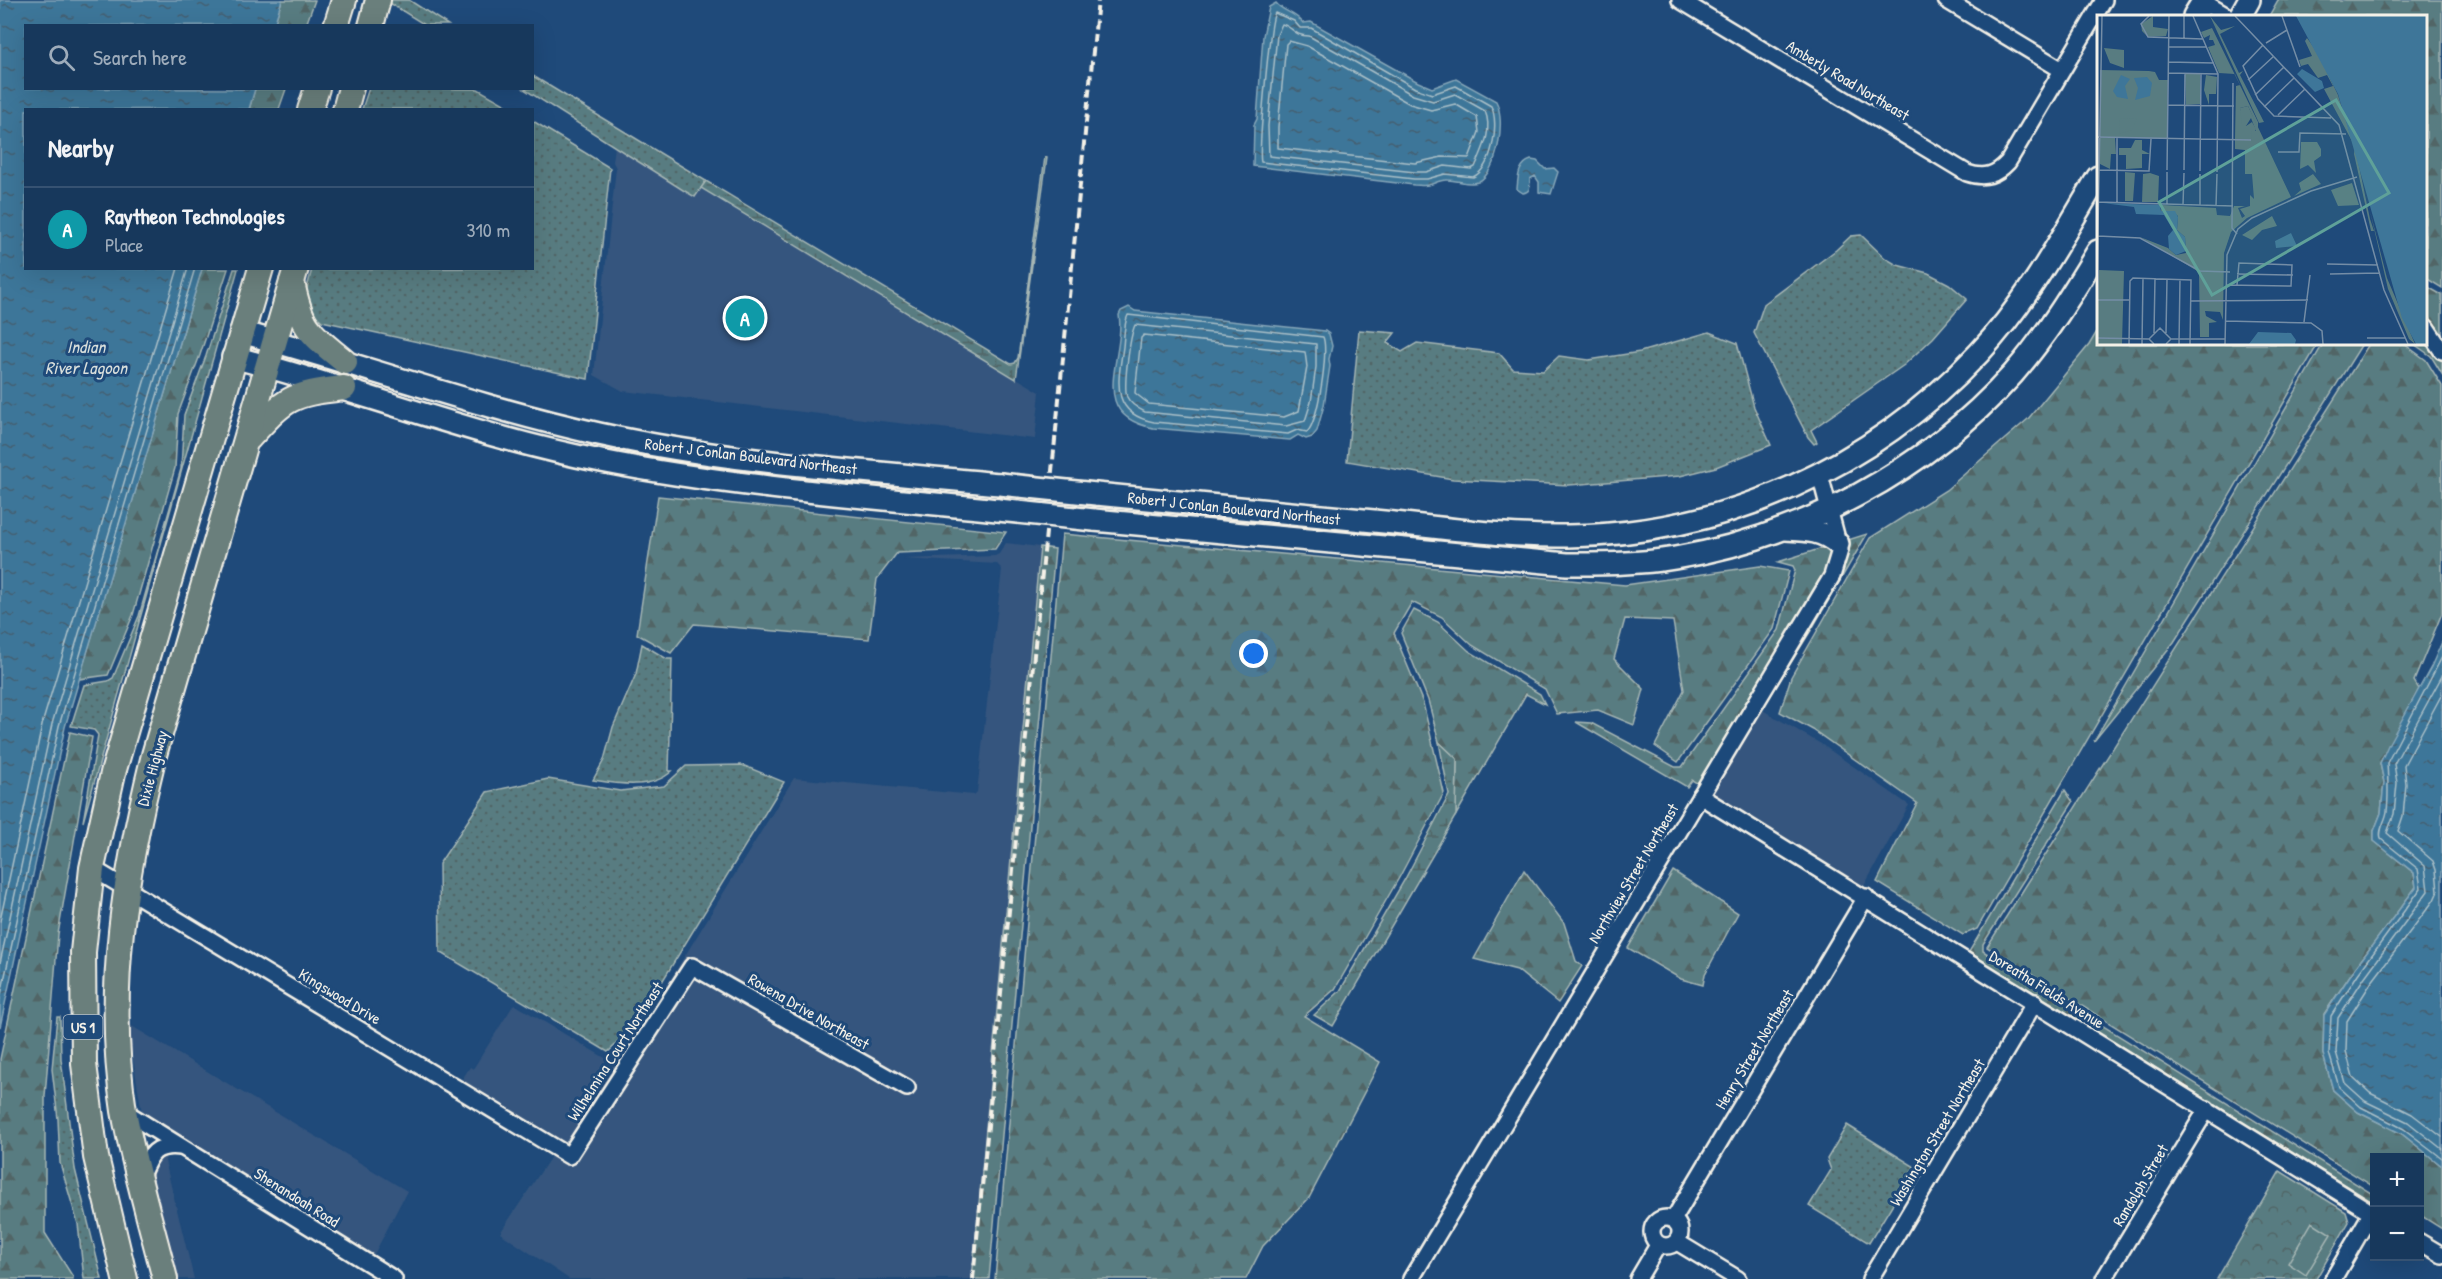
<!DOCTYPE html>
<meta charset="utf-8">
<style>
:root{--surface:#17385c;--page:#203f62;--text:#f1f3f6;--muted:#9eacbb;--line:#365272;--accent:#8c9099}
body{margin:0;font-family:"Patrick Hand",sans-serif;background:var(--page);color:var(--text)}
.controls{position:absolute;right:18px;bottom:18px;display:grid;overflow:hidden;border-radius:0px;box-shadow:0 6px 24px #0002}
.controls button{width:54px;height:54px;display:grid;place-items:center;padding:0;border:0;border-bottom:2px solid var(--line);background:var(--surface);color:var(--text);font:30px sans-serif}
.you{position:absolute;left:1254px;top:654px;width:21px;height:21px;margin:-15px;border:4px solid #fff;border-radius:50%;background:#1a73e8;box-shadow:0 0 0 9px #1a73e833}
.badge{display:grid;place-items:center;width:39px;height:39px;border-radius:50%;background:var(--accent);color:#fff;font-size:20px;font-weight:700}
.pin{position:absolute;translate:-50% -50%;border:3px solid #fff;box-shadow:0 2px 6px #0006}
.list{margin:0;padding:0;list-style:none}
h2{display:flex;justify-content:space-between;align-items:center;height:78px;margin:0;padding:0 24px;font-size:26px}
h2 small{font-size:20px;font-weight:400;color:var(--muted)}
.list li{display:grid;grid-template-columns:39px 1fr auto;gap:18px;align-items:center;box-sizing:border-box;height:84px;padding:0 24px;border-top:2px solid var(--line)}
.list b{display:block;font-size:22px;white-space:nowrap}
.list p{margin:0;font-size:20px;white-space:nowrap;color:var(--muted)}
.list em{font-size:20px;font-style:normal;color:var(--muted)}
.icon{flex:none;width:33px;height:33px;fill:none;stroke:currentColor;stroke-width:2;stroke-linecap:round;stroke-linejoin:round}
.map{position:relative;flex:none;width:2442px;height:1279px;overflow:hidden}
.search{position:absolute;background:var(--surface);box-shadow:0 6px 24px #0002;left:24px;top:24px;width:510px;height:66px;display:flex;align-items:center;gap:15px;box-sizing:border-box;padding:0 21px;border-radius:0px;color:var(--muted);font-size:22px}
.panel{position:absolute;background:var(--surface);box-shadow:0 6px 24px #0002;left:24px;top:108px;width:510px;height:162px;border-radius:0px}
.map>svg:first-child{display:block}
</style>
<div class="map">
<svg width="2442" height="1279" viewBox="0 0 2442 1279">
<defs>
<pattern id="grass-dots" width="8" height="8" patternUnits="userSpaceOnUse" patternTransform="scale(1.5)"><rect width="8" height="8" fill="#587c81"/><path d="M2 2h.1M6 6h.1" fill="none" stroke="#516566" stroke-width="1.8" stroke-linecap="round"/></pattern>
<pattern id="forest-firs" width="22" height="20" patternUnits="userSpaceOnUse" patternTransform="scale(1.5)"><rect width="22" height="20" fill="#587c81"/><path d="M5 1l3.5 6h-7zM16 11l3.5 6h-7z" fill="#516566"/></pattern>
<pattern id="wetland-marsh" width="20" height="14" patternUnits="userSpaceOnUse" patternTransform="scale(1.5)"><rect width="20" height="14" fill="#587c81"/><path d="M1 5h8M5 5V1M11 12h8M15 12V8" fill="none" stroke="#516566"/></pattern>
<pattern id="park-crowns" width="20" height="18" patternUnits="userSpaceOnUse" patternTransform="scale(1.5)"><rect width="20" height="18" fill="#587c81"/><path d="M2 6a3 3 0 1 1 6 0M12 15a3 3 0 1 1 6 0" fill="none" stroke="#516566"/></pattern>
<pattern id="water-ripples" width="26" height="14" patternUnits="userSpaceOnUse" patternTransform="scale(1.5)"><rect width="26" height="14" fill="#3e7699"/><path d="M2 4q2-2 4 0t4 0M15 11q2-2 4 0t4 0" fill="none" stroke="#445f70"/></pattern>
</defs>
<rect width="100%" height="100%" fill="#1f4a7a"/>
<filter id="ink" filterUnits="userSpaceOnUse"><feTurbulence type="fractalNoise" baseFrequency=".0167" numOctaves="2"/><feDisplacementMap in="SourceGraphic" scale="12" xChannelSelector="R" yChannelSelector="G"/><feConvolveMatrix kernelMatrix="1 2 1 2 8 2 1 2 1" color-interpolation-filters="sRGB"/></filter>
<g filter="url(#ink)">
<g fill="#34557e">
<path d="M615,146l80,50 6,-7 339,203 -5,47 -412,-48 -29,-16 22,-207 -3,-6z"/>
<path d="M1006,543l34,4 -68,732h-403l-69,-46 52,-78 19,11 131,-203 -12,-7 -123,190 -106,-65 9,-14 3,2 41,-65 91,54 7,2 7,-10 21,-21 154,-251 180,17 3,-3 25,-223 -5,-5 -94,-5 92,-3 4,-2z"/>
<path d="M1761,709l60,35 88,61 -45,81 -153,-94z"/>
<path d="M130,1025l277,166 -41,79 -178,-128 1,-2 -6,-1 -41,-26 -13,-79z"/>
<path d="M170,1153l-4,3 -1,5 29,118h-22l-9,-37 -12,-73 8,-13z"/>
</g>
<g fill="url(#grass-dots)" stroke="#a6b6b4" stroke-width="1.5">
<path d="M385,0h24l39,25h-23z"/>
<path d="M533,76l173,105 -11,16 -12,-7 -159,-101 8,-1z"/>
<path d="M369,88l109,1 35,20h-151z"/>
<path d="M533,121l77,47 -22,211 -266,-58 -19,-18 9,-34 220,-1z"/>
<path d="M1861,235l24,23 12,7 31,8 21,11 18,15 -34,39 -29,27 -93,65 6,12 -3,2 -6,-7 -54,-104 10,-29 72,-54 15,-14z"/>
<path d="M234,269h4l-155,553 15,-87 -4,-5 -23,-4 13,-41 24,-4 5,-3 26,-62 42,-147 3,-54 22,-59z"/>
<path d="M1359,330l36,3 -8,10 15,9 15,-9 82,10 14,16 30,2 16,-15 30,4 51,-8 69,-20 28,11 17,64 17,38 -55,22 -36,9 -111,9 -116,-6 -106,-18z"/>
<path d="M642,644l25,15h5l-3,112h3c-20,19 -54,13 -79,9l11,-20 9,-33 23,-53z"/>
<path d="M742,765l42,17 -149,244 -27,26 -168,-100 -1,-88 48,-72 61,-13 72,12 44,-5 22,-20z"/>
<path d="M57,1017h3l1,42 14,110 27,110h-18l-6,-55 -18,-61 -2,-44 -6,-50z"/>
<path d="M1847,1125l68,42 -46,76 -60,-37 22,-36 -4,-11z"/>
</g>
<g fill="url(#forest-firs)" stroke="#a6b6b4" stroke-width="1.5">
<path d="M282,0h33l-9,25h-32z"/>
<path d="M2278,0h164v288l-16,-10v-262h-157z"/>
<path d="M255,89h31l-7,20 -30,1z"/>
<path d="M202,269h26l-28,86 -22,59 -3,54 -42,147 -25,60 -29,4z"/>
<path d="M2426,286l16,9v79l-11,-18 -17,-12h12z"/>
<path d="M2098,330v14h220l-341,585 -14,6 -86,-53 40,-79 -104,-73 -33,-18 11,-35 79,-139 76,-48 82,-71 61,-74z"/>
<path d="M2323,344h39l-188,298 -80,99z"/>
<path d="M2369,344h35l22,16 16,26v227l-28,68 5,8 -39,74 4,19 -3,31 -7,18v10l40,32 2,14 -63,84 -29,43 -1,40 10,36 25,22 44,22 40,32v63l-22,-14v-57h-46v29l-387,-240z"/>
<path d="M658,496l348,36 -11,17 -98,4 -20,26 -8,60 -175,-15 -23,29 -34,-19z"/>
<path d="M1062,534l563,51 135,-19 29,5 -15,58 -96,133 -23,-16 29,-56 -11,-69 -48,-2 -11,40 30,30 -10,36 -36,-15 -41,4 -12,-25 -73,-44 -30,-28 -30,-15 -18,31 29,70 21,90 -44,83 -65,113 -31,27 76,46 -71,136 -46,48 -17,33h-251z"/>
<path d="M1867,534l-54,93 -102,165 -19,-12 -5,7 -111,-65 15,1 84,44h7l97,-137 16,-60 -2,-4 -15,-4z"/>
<path d="M1040,547l15,2 -66,730h-17z"/>
<path d="M1414,610l24,12 31,29 71,43 5,10 -19,-10 -70,121 1,-56 -18,-17 -11,-42 -27,-67z"/>
<path d="M70,732l22,5 -34,197 -13,162v137l28,44v2h-73v-220z"/>
<path d="M2065,790l8,12 -90,142v7l391,244v8l-405,-251z"/>
<path d="M1524,870l40,53 12,38 6,5 -24,37 -41,-33 -43,-11z"/>
<path d="M1673,871l65,42 -33,61 -2,11 -22,-6 -53,-31z"/>
</g>
<g fill="url(#wetland-marsh)" stroke="#a6b6b4" stroke-width="1.5">
<path d="M1045,157l2,1 -31,221 -315,-191 5,-7 305,183 4,-1 3,-5z"/>
<path d="M1439,742l18,17 -1,56 -123,211 -19,-11 26,-24 65,-112 44,-84z"/>
</g>
<path fill="url(#park-crowns)" stroke="#a6b6b4" stroke-width="1.5" d="M2280,1171l66,41 3,10 -33,57h-99z"/>
<path fill="#587c81" stroke="#a6b6b4" stroke-width="1.5" d="M2312,1222l19,12 -25,41 -18,-12z"/>
<g fill="url(#water-ripples)" stroke="#87a7b9" stroke-width="1.5">
<path d="M0,0h282l-8,25 -248,1v62l229,1 -6,20 -223,1v158l176,1 -137,458 -65,300z"/>
<path d="M1276,3c7,9 19,9 27,20l8,-1 107,60 14,6 24,-9 40,22c10,19 2,71 -18,81 -10,4 -22,-3 -32,-2 -7,0 -12,4 -18,5 -4,1 -9,0 -14,0l-161,-19 1,-41 3,-6 6,-83 6,-29z"/>
<path d="M1531,160l6,1 8,8 9,-1 4,4 -7,22 -12,-2v-10l-4,-6 -5,3c-1,7 2,12 -7,14l-6,-4c1,-11 1,-25 14,-29z"/>
<path d="M1129,307l6,4 190,20 4,3 3,12 -3,13 1,7 -6,39 -7,26 -5,6 -6,2 -8,-4 -8,5 -137,-12c-68,-14 -27,-70 -34,-113l2,-4z"/>
<path d="M2442,642v524l-40,-32 -44,-22 -25,-22 -10,-36 1,-39 29,-44 63,-84 -2,-14 -40,-32v-10l7,-18 3,-31 -4,-19 9,-20 42,-76z"/>
</g>
<g fill="none" stroke-linecap="round" stroke-linejoin="round">
<g stroke="#abc0c8" stroke-width="1.5">
<path d="M1275,13l19,8 6,7h11l104,60 17,6 24,-8 35,20c9,17 1,63 -18,71l-28,-3 -18,5h-13l-153,-17c-3,-12 9,-143 14,-149z"/>
<path d="M1282,24c12,3 11,12 27,12l104,59 20,6 22,-7 30,17c8,19 -2,38 -10,56l-4,2 -26,-3 -19,6h-11l-146,-16 -1,-30 9,-91z"/>
<path d="M1289,41l18,5 103,58 21,6 24,-6 22,13 2,15 -10,26 -27,-1 -27,6 -137,-15v-21l8,-83z"/>
<path d="M1128,315l195,22c6,13 -5,86 -16,95l-10,-2 -9,4 -134,-12c-44,-9 -36,-40 -31,-75 1,-9 1,-24 5,-32z"/>
<path d="M1135,325l181,19v23l-5,35 -6,19 -19,5 -141,-14c-6,-3 -15,-8 -18,-15 -4,-12 3,-61 8,-72z"/>
<path d="M1144,335l161,17 2,15 -8,44 -15,6 -135,-13 -14,-11 6,-55z"/>
<path d="M2442,657l-55,106c1,16 2,31 0,48 -1,10 -9,18 -6,28l37,30 3,19 -63,86 -27,42 -2,37 10,34 22,20 43,22 38,29"/>
<path d="M2442,676l-48,88 3,19 -3,31 -7,19 38,33 3,25 -64,87 -26,40 -2,34 9,31 20,18 43,21 34,27"/>
<path d="M2442,694l-38,71 2,19 -3,32 -5,15 35,30 3,9 2,21 -4,9 -63,83 -24,38 -1,30 7,26 17,16 42,21 30,23"/>
<path d="M0,921l43,-200 135,-453"/>
<path d="M0,963l52,-239 136,-456"/>
<path d="M0,999l59,-273 136,-458"/>
</g>
<g stroke="#f4f1e8" stroke-width="20">
<g id="street">
<path d="M1680,0l287,173c18,6 29,2 41,-11l96,-162"/>
<path d="M1946,0l116,70"/>
<path d="M2200,0l27,16"/>
<path d="M2426,327l16,24"/>
<path d="M1700,796l674,418"/>
<path d="M92,868l477,288 123,-190 215,122"/>
<path d="M124,1111l270,168"/>
<path d="M140,1178c10,-23 13,-34 41,-31"/>
<circle cx="1666" cy="1232" r="14"/>
<path d="M1673,1220l193,-323"/>
<path d="M1677,1242l61,37"/>
<path d="M2420,1242l22,13"/>
<path d="M1411,1279l421,-703 8,-26 -20,-75"/>
<path d="M1638,1279l20,-34"/>
<path d="M1870,1279l165,-277"/>
<path d="M2104,1279l103,-170"/>
<path d="M2333,1279l39,-67"/>
</g>
</g>
<g stroke="#f4f1e8" stroke-width="26">
<g id="secondary">
<path d="M2194,16l10,-16"/>
<path d="M2240,16l9,-16"/>
<path d="M241,332c120,33 237,75 358,102 132,29 268,37 401,50"/>
<path d="M233,357c123,32 243,80 368,104 131,26 265,36 397,49"/>
<path d="M1096,494c96,10 192,19 288,28 61,6 123,15 184,14 157,-2 303,-68 411,-183 49,-52 83,-116 119,-176"/>
<path d="M1094,520l473,44c36,0 72,0 108,-6 127,-21 252,-88 338,-184 33,-38 59,-80 85,-123"/>
<path d="M1786,529c20,1 36,1 52,15"/>
</g>
</g>
<g stroke="#f4f1e8" stroke-width="28">
<g id="primary">
<path d="M336,26l8,-26"/>
<path d="M371,26l7,-26"/>
<path d="M310,110l7,-22"/>
<path d="M345,110l6,-22"/>
<path d="M292,282c9,46 18,51 53,80"/>
<path d="M249,438c37,-40 40,-44 95,-50"/>
<path d="M125,1279l-29,-122 -12,-93 -1,-112 9,-84 21,-95 148,-505"/>
<path d="M165,1279c-14,-56 -31,-112 -41,-168 -19,-121 1,-239 30,-356l142,-487"/>
</g>
</g>
<use href="#street" stroke="#1f4a7a" stroke-width="15"/>
<use href="#secondary" stroke="#1f4a7a" stroke-width="21"/>
<use href="#primary" stroke="#6b7f7c" stroke-width="24"/>
<path stroke="#f4f1e8" stroke-width="4" stroke-dasharray="9 4.5" stroke-linecap="butt" d="M973,1279l125,-1279"/>
<g stroke="#f4f1e8" stroke-width="26" stroke-linecap="butt">
<g id="secondary-bridge">
<path d="M1000,484l96,10"/>
<path d="M998,510l96,10"/>
</g>
</g>
<use href="#secondary-bridge" stroke="#1f4a7a" stroke-width="21"/>
</g>
</g>
<g text-anchor="middle" dominant-baseline="central" stroke-width="6" stroke-linejoin="round" paint-order="stroke">
<rect fill="#1f4a7a" stroke="#b4bfc7" stroke-width="1.5" x="63.5" y="1015" width="39" height="24" rx="4.5"/>
<g font-size="15" font-weight="bold" fill="#f4f1e8">
<text x="83" y="1027">US 1</text>
</g>
<g font-size="16" fill="#f4f1e8" stroke="#1f4a7a">
<text transform="translate(1848 80) rotate(31)">Amberly Road Northeast</text>
<text transform="translate(751 456) rotate(7)">Robert J Conlan Boulevard Northeast</text>
<text transform="translate(1234 508) rotate(6)">Robert J Conlan Boulevard Northeast</text>
<text transform="translate(152 768) rotate(-75)">Dixie Highway</text>
<text transform="translate(1633 873) rotate(-59)">Northview Street Northeast</text>
<text transform="translate(2047 989) rotate(32)">Doreatha Fields Avenue</text>
<text transform="translate(340 996) rotate(31)">Kingswood Drive</text>
<text transform="translate(809 1011) rotate(30)">Rowena Drive Northeast</text>
<text transform="translate(1754 1049) rotate(-59)">Henry Street Northeast</text>
<text transform="translate(615 1051) rotate(-57)">Wilhelmina Court Northeast</text>
<text transform="translate(1937 1132) rotate(-59)">Washington Street Northeast</text>
<text transform="translate(2140 1185) rotate(-59)">Randolph Street</text>
<text transform="translate(297 1197) rotate(32)">Shenandoah Road</text>
</g>
<g font-size="18" font-style="italic" fill="#d9dfdc" stroke="#1f4a7a">
<text x="86" y="346">Indian<tspan x="86" dy="21">River Lagoon</tspan></text>
</g>
</g>
<g transform="translate(2097 15)">
<rect width="330" height="330" fill="#1f4a7a"/>
<path d="M56,1v11l15,2 -2,7 -18,1 -6,-6 -1,-7zM115,13l46,94v7l-10,-23 -8,2 6,18 6,-4 4,7 -4,10h-17l1,-53 4,-1 -5,-11 -16,-1 -11,-26 7,-2 -2,-5h-4l1,-5 -6,3 -3,-6zM88,59h15v30l-14,1zM109,60l11,2 -1,17h-7v11l-5,-15zM3,122l15,1 1,16h-5l-1,15 -10,-5zM38,125h7v10l8,4h-8v14l-16,1v-14h-7v-7h12zM204,127h16l4,7v7l-7,5 2,12 -8,-8 -8,4zM255,168l7,22 -21,1 -7,-16zM273,196l17,67 28,66 -6,-5 -21,-50zM175,201l5,10 -15,4 -10,10 -10,-5z" fill="#587c81"/>
<path d="M113,1l11,14 14,-4 -15,8 19,39 4,-2 -3,4 24,47 -5,1zM210,23l11,15 20,42 15,48 -29,-54 9,-3 -6,-11 -9,3 -10,-14 -7,2 -2,-6 13,-4 -7,-15zM151,91l43,91 -44,21 -16,14 -7,21 -1,67 -3,-8 -15,-1 1,5 11,6 -8,1v14h-9l-1,-65 -59,-35 28,11 8,7 10,-2 -1,-16 -8,-7 1,-14 -6,-5h-11l1,-6 54,3 1,7 13,1 4,-10h11l-7,2 4,10 3,-2 -5,-7 10,-3v-11l4,4 -2,-25h-7v-24l-10,-1v-10h17l-1,-8h5l-5,-13 -5,8 -4,-2 -2,-16zM258,132l15,72 4,12h-3l-17,-77zM28,157l10,1 -2,28h-8zM53,158l9,3 -1,26h-16l1,-28zM216,159l8,10 -27,12 7,-6 -2,-7zM2,255l25,1 -2,73h-25z" fill="#587c81"/>
<path d="M3,55l49,1 6,1 4,8h9l-1,59 -67,-2z" fill="#587c81"/>
<path d="M7,33l20,2v18l-14,-5zM40,103l-5,12 -13,4 1,-15z" fill="#587c81"/>
<path d="M199,1h131v328h-11l-14,-26 -64,-224zM205,54l20,12 2,7 -9,4 -18,-18zM24,60l9,4 -5,7 3,13 -11,-2 -4,-6zM50,62l5,6 -2,13 -15,4 3,-12 -4,-10zM6,188l57,2 1,6h14l3,6 -1,13 8,7 1,14 -10,4 -7,-6 -1,-13 5,-6 -9,-15 -28,-1 -2,-7zM194,218l6,13 -21,2 -1,-7zM161,317l33,1 5,7 -1,4h-46z" fill="#3e7699"/>
<path fill="none" stroke="#748da6" stroke-width="1.5" d="M52,1l-8,8 7,13 55,2M96,1l25,58 -1,98M138,1l104,109 45,165 24,54M185,1l18,51M87,23v-22M169,28l21,-13M166,30l-20,21 15,33 16,17 57,2M71,32h39M71,47l46,1M71,58l50,1M151,65l26,-24M136,68l-1,145 5,6M158,80l29,-28M71,90l66,1M167,92l30,-29M181,100l27,-26M0,122l154,3M181,137h21l1,-19 46,1M2,155l50,1 2,-32M70,155l2,-154M87,155l1,-97M103,156l1,-98M1,187l135,4M20,188v-66M70,189v-32M86,190l1,-32M103,190v-31M119,191l1,-32M1,221l42,2 60,33 30,1M230,249l51,1M140,259l56,1M233,259l49,-1M0,267l5,-266M129,270l65,1 1,-21 -53,-2 -2,22M0,285h33M94,286l117,-1M129,306l85,2 11,8 1,13M207,307l6,-47M57,318l1,-55M69,318l1,-54M0,323l52,1 5,5M270,323h38M52,324l11,-11 11,11M32,329l1,-63 3,-3 58,2 -1,64M45,329l1,-66M69,329l5,-5h54M82,329l1,-65M128,329l2,-89 11,-26 14,-11 59,-27 46,-14"/>
<path fill="#5fa199" fill-opacity="0.15" stroke="#5fa199" stroke-width="3" d="M239,85l53,93 -177,102 -53,-93z"/>
<rect width="330" height="330" fill="none" stroke="#f4f1e8" stroke-width="3"/>
</g>
</svg>
<div class="controls">
<button>+</button>
<button>−</button>
</div>
<div class="you"></div>
<div class="pin badge" style="left:745px;top:318px;background:#0f9aa8">A</div>
<div class="search"><svg class="icon" aria-label="search" viewBox="0 0 24 24"><circle cx="10" cy="10" r="6"/><path d="M15 15l6 6"/></svg>Search here</div>
<section class="panel">
<h2>Nearby<small></small></h2>
<ul class="list">
<li><span class="badge" style="background:#0f9aa8">A</span><div><b>Raytheon Technologies</b><p>Place</p></div><em>310 m</em></li>
</ul>
</section>
</div>
